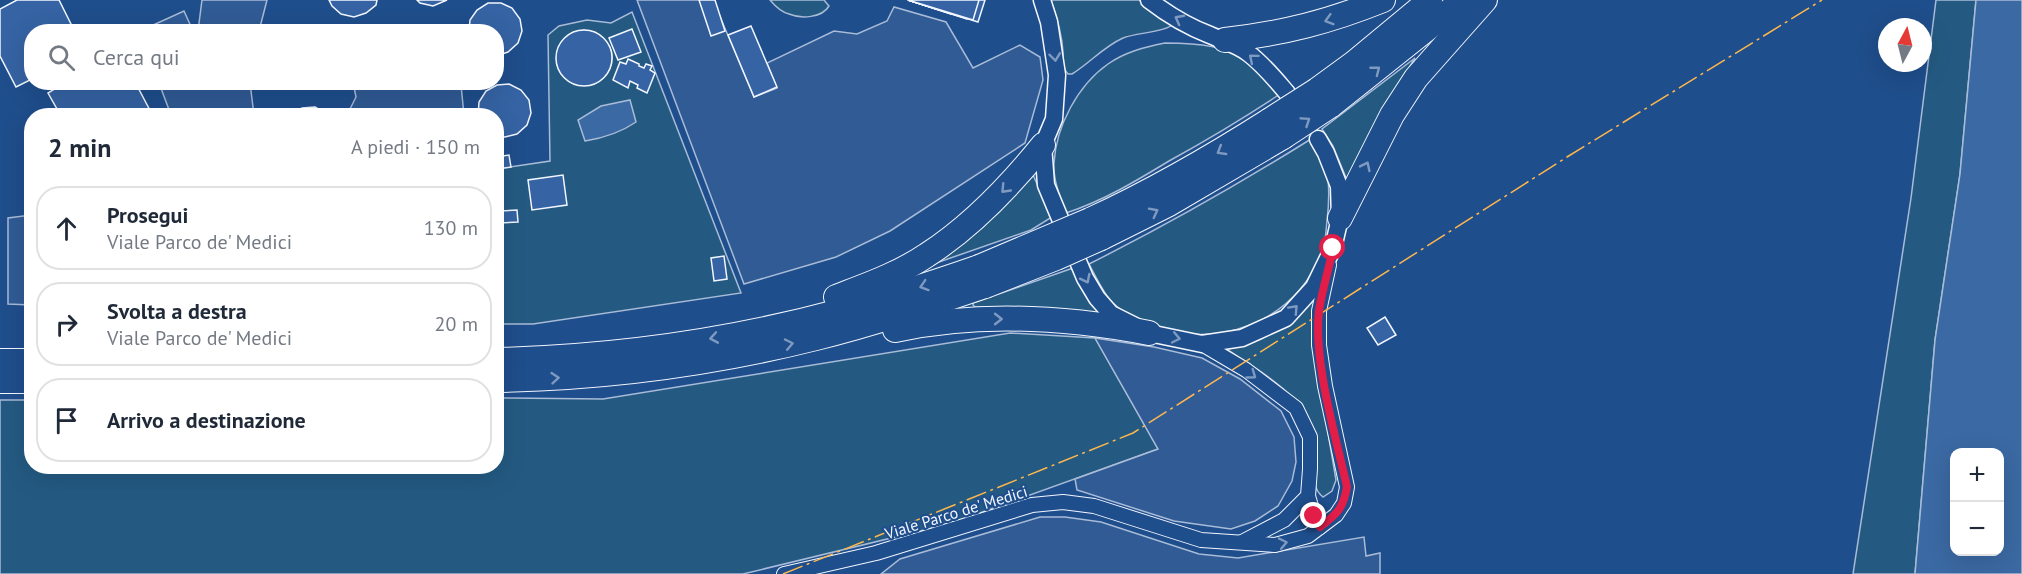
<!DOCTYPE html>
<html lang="it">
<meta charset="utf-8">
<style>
:root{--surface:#fff;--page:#f6f6f7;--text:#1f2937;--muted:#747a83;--line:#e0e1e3}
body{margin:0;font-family:"PT Sans",sans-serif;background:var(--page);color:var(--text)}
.controls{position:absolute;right:18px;bottom:18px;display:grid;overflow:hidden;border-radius:12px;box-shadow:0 6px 24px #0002}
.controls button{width:54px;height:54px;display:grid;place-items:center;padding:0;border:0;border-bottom:2px solid var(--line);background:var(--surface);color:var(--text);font:30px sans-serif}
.compass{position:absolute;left:1878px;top:18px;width:54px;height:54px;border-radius:50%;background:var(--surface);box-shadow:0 6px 24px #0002;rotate:7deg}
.stop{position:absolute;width:18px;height:18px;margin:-14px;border:4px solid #e11d48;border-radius:50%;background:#fff}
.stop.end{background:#e11d48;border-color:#fff;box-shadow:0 2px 6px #0008}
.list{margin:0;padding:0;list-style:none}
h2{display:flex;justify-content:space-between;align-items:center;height:78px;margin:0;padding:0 24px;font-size:26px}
h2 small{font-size:20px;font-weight:400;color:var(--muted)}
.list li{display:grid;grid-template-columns:39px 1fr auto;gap:18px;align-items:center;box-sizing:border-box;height:84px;margin:0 12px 12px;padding:0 12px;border:2px solid var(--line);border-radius:24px}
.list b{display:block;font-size:22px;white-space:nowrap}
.list p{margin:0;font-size:20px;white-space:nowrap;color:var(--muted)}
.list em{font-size:20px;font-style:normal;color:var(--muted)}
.icon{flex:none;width:33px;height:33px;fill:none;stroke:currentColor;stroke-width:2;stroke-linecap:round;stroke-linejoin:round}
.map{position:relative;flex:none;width:2022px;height:574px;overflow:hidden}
.search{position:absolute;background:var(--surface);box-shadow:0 6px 24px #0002;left:24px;top:24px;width:480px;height:66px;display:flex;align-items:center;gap:15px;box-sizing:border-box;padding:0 21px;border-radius:24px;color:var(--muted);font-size:22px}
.panel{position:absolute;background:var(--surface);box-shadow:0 6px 24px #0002;left:24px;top:108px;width:480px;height:366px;border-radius:24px}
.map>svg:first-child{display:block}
</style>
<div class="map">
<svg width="2022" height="574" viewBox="0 0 2022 574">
<rect width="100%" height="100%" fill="#1f4e8c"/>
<g fill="#245a82" stroke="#a8bbd7" stroke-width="1.5" fill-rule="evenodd">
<path d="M770,0h54l5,6c-7,12 -28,13 -40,8 -8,-2 -14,-8 -19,-14z"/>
<path d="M1051,0h88l33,25c-7,7 -37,8 -49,13 -20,9 -33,25 -51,36h-4c-6,-6 -5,-14 -5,-22 -1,-18 -6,-35 -12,-52z"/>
<path d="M1936,0h40l-16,174 -25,166 -20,234h-62l58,-376z"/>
<path d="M632,12l109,281 -208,31h-36l-1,-155 54,-8 -2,-126 11,-9 28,-6 24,3zM584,30c20,5 35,19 25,40 -4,8 -10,13 -18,14 -36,9 -52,-44 -7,-54z"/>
<path d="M1165,43c32,0 63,2 89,23 10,8 18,19 26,28 -36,24 -73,46 -111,67 -33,20 -66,40 -103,52 -6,-16 -13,-33 -12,-50 2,-37 24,-78 54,-99 17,-12 37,-17 57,-21z"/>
<path d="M1415,58l-40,66 -28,56 -14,-34 -11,-17z"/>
<path d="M1311,139c5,9 12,19 15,28 4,17 3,37 1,54 -1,8 -1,16 -3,23 -19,70 -97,106 -163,84 -16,-6 -36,-13 -48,-25 -9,-8 -18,-28 -24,-39 76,-38 150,-80 222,-125z"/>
<path d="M1033,175l19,42 -21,13 -115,40z"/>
<path d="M1076,267l28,48 -28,-4 -101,-4 -2,-2v-2z"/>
<path d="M1314,299l-1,45 23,136 -4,11 -9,6c-15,-12 -5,-26 -6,-43 -1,-8 -3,-20 -6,-27 -15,-38 -53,-56 -84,-78 42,-7 56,-23 87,-50z"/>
<path d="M1010,333l85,5 63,111 -209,75 -206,50h-743v-174h31l1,66h464l1,-68 106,1z"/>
</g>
<g fill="#305b95" stroke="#a8bbd7" stroke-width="1.5">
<path d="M202,0h65l-8,31h-61z"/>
<path d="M637,0h76l41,97 23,-9 -10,-25 67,-32 23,3 30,-13 7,-14 52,15 27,46 47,-23 20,12 3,23 -18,63 -135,88 -54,26 -92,27z"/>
<path d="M184,11l9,20h-53z"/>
<path d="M159,83h91l4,32h-83z"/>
<path d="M389,83l63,-1v4l9,-1 3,30h-117l9,-18 -2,-10z"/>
<path d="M31,215v90l-23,-1v-86z"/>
<path d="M1095,338l59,9 48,11 38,21 41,32 13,26 2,25 -4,19 -14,25 -23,15 -24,8 -57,-8 -97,-31 -2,-11 83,-30z"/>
<path d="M1040,517h25l36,5 98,32 39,4 126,-21 2,19 14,-3v21h-499l19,-15z"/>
</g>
<g fill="#3b69a3" stroke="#a8bbd7" stroke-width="1.5" fill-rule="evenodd">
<path d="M1976,0h46v574h-107l20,-234 25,-166zM1954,452h46v100h-46z"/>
<path d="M630,100l6,22c-16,11 -32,16 -51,19l-7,-21 23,-14z"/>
</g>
<g fill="#3563a3" stroke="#f2f6ff" stroke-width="1.5">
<path d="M17,0h42l16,32h-43v47l-16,8 -16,-31v-47z"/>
<path d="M329,0h48l-1,5 -10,8 -12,4 -13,-3 -9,-8z"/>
<path d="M417,0h30l-14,6 -13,-3z"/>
<path d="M699,0h16l10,31 -14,5z"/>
<path d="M908,0h77l-7,22z"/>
<path d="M908,0h36l-3,10z"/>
<path d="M908,0h42l-4,12z"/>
<path d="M908,0h48l-5,14z"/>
<path d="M908,0h53l-4,15z"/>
<path d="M908,0h59l-5,17z"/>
<path d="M908,0h65l-6,19z"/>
<path d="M908,0h71l-6,20z"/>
<path d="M488,3h13l11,5 8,11 2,12 -4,12 -10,9 -12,4v-24h-27l1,-12 7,-10z"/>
<path d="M307,25l12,7h-35l10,-6z"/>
<path d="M751,26l26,61 -23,10 -26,-62z"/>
<path d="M632,29l9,23 -23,8 -9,-22z"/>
<circle cx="584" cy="58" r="28"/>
<path d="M628,59l11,5v2l5,2 2,-4 6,2 -2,4 5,3 -8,20 -10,-5 1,-3 -8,-4 -2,7 -15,-8 7,-18 6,2z"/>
<path d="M60,82h75l18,34h-92l-13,-23 13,-8z"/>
<path d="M509,84l12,6 8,10 2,13 -4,12 -10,9 -12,3 -9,-1v-20h-18l1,-14 7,-11 11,-6z"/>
<path d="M315,107l14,9h-39l12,-8z"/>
<path d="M509,155l2,12 -15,2v-12z"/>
<path d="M563,175l4,30 -35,5 -4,-30z"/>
<path d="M517,210l1,12 -19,1v-12z"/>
<path d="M724,256l3,23 -13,2 -3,-23z"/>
<path d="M1385,317l11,18 -18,10 -11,-17z"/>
</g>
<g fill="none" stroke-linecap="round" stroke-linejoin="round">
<g stroke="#f2f6ff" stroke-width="16">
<g id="minor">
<path d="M1202,344l44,26 50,38 14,29v32l-2,27 -24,24 -42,22"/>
<path d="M1308,496l6,20 6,11"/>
<path d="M784,574l92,-21 156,-48 31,-3 31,4 107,34 74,5 33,-9 28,-21 8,-12 3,-16 -22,-101 -6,-41v-34l10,-46"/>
</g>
</g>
<g stroke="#f2f6ff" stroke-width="19">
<g id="tertiary">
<path d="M1042,0l7,22 8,53 -3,44 -11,26 3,40 39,93 12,20 14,16 38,19 53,11 40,-6 44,-20 28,-31 19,-39 7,-30 -1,-32 -13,-33 -8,-14"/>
<path d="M1149,0c18,14 40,27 61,35 13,6 26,9 38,18 15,11 27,26 39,40"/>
</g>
</g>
<g stroke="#f2f6ff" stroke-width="26">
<g id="motorway">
<path d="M1225,40c60,-7 103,-18 158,-40"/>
<path d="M1317,90l37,-27 76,-63"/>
<path d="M1330,106l133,-106"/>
<path d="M1340,218l52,-103 24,-37 69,-78"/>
<path d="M1090,220c63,-29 122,-63 180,-100"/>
<path d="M1101,238l68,-34 114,-67"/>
<path d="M836,297c31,-12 63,-23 91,-42 45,-29 82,-68 116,-110"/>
<path d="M895,330c83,-18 171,-13 254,3"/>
<path d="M496,360c115,-3 233,-19 344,-49 47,-13 93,-28 139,-44"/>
<path d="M0,361h32"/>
<path d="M496,380c107,-2 216,-16 320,-42 57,-14 113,-33 169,-52"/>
<path d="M0,381h32"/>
</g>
</g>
<use href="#minor" stroke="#1f4e8c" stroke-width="14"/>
<use href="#tertiary" stroke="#1f4e8c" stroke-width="16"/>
<use href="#motorway" stroke="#1f4e8c" stroke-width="24"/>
<g stroke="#f2f6ff" stroke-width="26" stroke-linecap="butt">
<g id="motorway-bridge">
<path d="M1270,120l47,-30"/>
<path d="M1283,137l47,-31"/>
<path d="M979,267l111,-47"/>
<path d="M985,286l71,-28 45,-20"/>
</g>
</g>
<use href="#motorway-bridge" stroke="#1f4e8c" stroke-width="24"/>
<path stroke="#ffb74d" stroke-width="1.5" stroke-dasharray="21 4.5 3 4.5" stroke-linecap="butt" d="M783,574l350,-141 434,-276 255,-157"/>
</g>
<defs><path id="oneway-chevron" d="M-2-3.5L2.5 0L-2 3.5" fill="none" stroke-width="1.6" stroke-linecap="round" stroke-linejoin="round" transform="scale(1.5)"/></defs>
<g stroke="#7e9ac0">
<use href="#oneway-chevron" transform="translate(1179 19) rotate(-152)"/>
<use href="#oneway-chevron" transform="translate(1329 20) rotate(164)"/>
<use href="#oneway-chevron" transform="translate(1055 57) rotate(83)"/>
<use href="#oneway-chevron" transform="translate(1253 58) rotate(-140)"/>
<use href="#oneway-chevron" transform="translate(1376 70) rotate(-38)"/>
<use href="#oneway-chevron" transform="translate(1306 121) rotate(-34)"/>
<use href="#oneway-chevron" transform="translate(1221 151) rotate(149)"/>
<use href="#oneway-chevron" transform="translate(1366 166) rotate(-64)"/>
<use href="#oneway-chevron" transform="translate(1005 189) rotate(134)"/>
<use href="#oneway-chevron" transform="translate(1154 212) rotate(-27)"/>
<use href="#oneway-chevron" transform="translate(1086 279) rotate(63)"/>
<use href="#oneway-chevron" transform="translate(924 286) rotate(162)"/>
<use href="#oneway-chevron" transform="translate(1294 309) rotate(-47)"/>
<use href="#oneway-chevron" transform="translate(998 319)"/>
<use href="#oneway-chevron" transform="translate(714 338) rotate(170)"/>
<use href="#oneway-chevron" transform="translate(1176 338) rotate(12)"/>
<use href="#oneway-chevron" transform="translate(789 344) rotate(-12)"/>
<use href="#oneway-chevron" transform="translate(1252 375) rotate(36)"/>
<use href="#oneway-chevron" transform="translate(555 378) rotate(-5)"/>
<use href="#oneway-chevron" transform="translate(1283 543) rotate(-12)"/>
</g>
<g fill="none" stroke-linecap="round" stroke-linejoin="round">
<path stroke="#e11d48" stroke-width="8" d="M1314,516l6,11c17,-13 23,-18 27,-40 -11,-50 -34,-126 -28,-176 3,-21 10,-42 14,-63"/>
</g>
<g text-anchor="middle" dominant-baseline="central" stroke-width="4.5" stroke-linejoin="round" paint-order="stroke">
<g font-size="16" fill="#f2f6ff" stroke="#1f4e8c">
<text transform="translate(956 512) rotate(-17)">Viale Parco de' Medici</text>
</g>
</g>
</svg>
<div class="controls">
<button>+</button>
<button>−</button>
</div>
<svg class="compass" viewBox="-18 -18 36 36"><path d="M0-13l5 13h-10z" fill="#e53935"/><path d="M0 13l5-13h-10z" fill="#747a83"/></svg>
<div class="stop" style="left:1333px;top:248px"></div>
<div class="stop end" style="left:1314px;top:516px"></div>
<div class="search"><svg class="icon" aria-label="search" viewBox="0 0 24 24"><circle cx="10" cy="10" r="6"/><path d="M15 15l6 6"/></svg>Cerca qui</div>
<section class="panel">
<h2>2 min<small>A piedi · 150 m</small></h2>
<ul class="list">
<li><svg class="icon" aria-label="ahead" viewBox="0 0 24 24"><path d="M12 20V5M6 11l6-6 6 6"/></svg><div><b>Prosegui</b><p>Viale Parco de' Medici</p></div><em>130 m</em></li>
<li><svg class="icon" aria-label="right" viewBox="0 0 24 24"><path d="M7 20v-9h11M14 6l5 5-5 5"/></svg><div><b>Svolta a destra</b><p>Viale Parco de' Medici</p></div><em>20 m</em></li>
<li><svg class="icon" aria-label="arrive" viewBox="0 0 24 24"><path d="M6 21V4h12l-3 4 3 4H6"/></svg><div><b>Arrivo a destinazione</b></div></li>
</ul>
</section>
</div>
